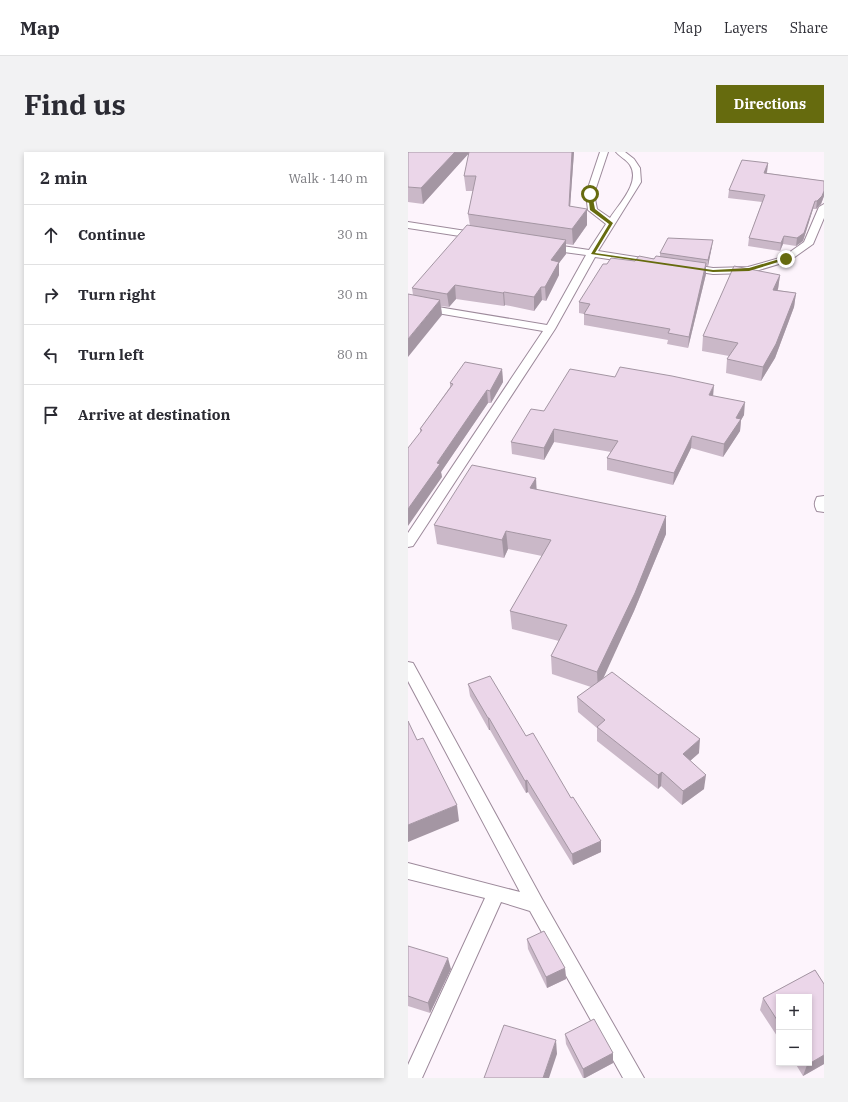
<!DOCTYPE html>
<meta charset="utf-8">
<style>
:root{--surface:#fff;--page:#f2f2f3;--text:#2b2b33;--muted:#7c7c81;--line:#e1e1e2;--accent:#666b0e}
body{margin:0;font-family:"IBM Plex Serif",serif;background:var(--page);color:var(--text)}
.controls{position:absolute;right:12px;bottom:12px;display:grid;overflow:hidden;border-radius:0px;box-shadow:0 2px 6px #0003}
.controls button{width:36px;height:36px;display:grid;place-items:center;padding:0;border:0;border-bottom:1px solid var(--line);background:var(--surface);color:var(--text);font:20px sans-serif}
.stop{position:absolute;width:12px;height:12px;margin:-9px;border:3px solid #666b0e;border-radius:50%;background:#fff}
.stop.end{background:#666b0e;border-color:#fff;box-shadow:0 1px 4px #0008}
.list{margin:0;padding:0;list-style:none}
h2{display:flex;justify-content:space-between;align-items:center;height:52px;margin:0;padding:0 16px;font-size:17px}
h2 small{font-size:13px;font-weight:400;color:var(--muted)}
.list li{display:grid;grid-template-columns:26px 1fr auto;gap:12px;align-items:center;box-sizing:border-box;height:60px;padding:0 16px;border-top:1px solid var(--line)}
.list b{display:block;font-size:15px;white-space:nowrap}
.list em{font-size:13px;font-style:normal;color:var(--muted)}
.icon{flex:none;width:22px;height:22px;fill:none;stroke:currentColor;stroke-width:2;stroke-linecap:round;stroke-linejoin:round}
.map{position:relative;flex:none;width:416px;height:926px;overflow:hidden;border-radius:0px}
header{display:flex;align-items:center;gap:24px;box-sizing:border-box;height:56px;padding:0 20px;background:var(--surface);border-bottom:1px solid var(--line)}
header strong{font-size:19px}
nav{display:flex;gap:22px;margin-inline-start:auto;font-size:14px}
.intro{display:flex;align-items:center;justify-content:space-between;box-sizing:border-box;height:96px;padding:0 24px}
h1{margin:0;font-size:28px}
.button{padding:10px 18px;border-radius:0px;background:var(--accent);color:#fff;font-size:14px;font-weight:700}
main{display:flex;gap:24px;padding:0 24px}
aside{flex:1;background:var(--surface);border-radius:0px;box-shadow:0 2px 6px #0003}
.map>svg:first-child{display:block}
</style>
<header>
<strong>Map</strong>
<nav><a>Map</a><a>Layers</a><a>Share</a></nav>
</header>
<div class="intro"><h1>Find us</h1><a class="button">Directions</a></div>
<main>
<aside>
<h2>2 min<small>Walk · 140 m</small></h2>
<ul class="list">
<li><svg class="icon" aria-label="ahead" viewBox="0 0 24 24"><path d="M12 20V5M6 11l6-6 6 6"/></svg><div><b>Continue</b></div><em>30 m</em></li>
<li><svg class="icon" aria-label="right" viewBox="0 0 24 24"><path d="M7 20v-9h11M14 6l5 5-5 5"/></svg><div><b>Turn right</b></div><em>30 m</em></li>
<li><svg class="icon" aria-label="left" viewBox="0 0 24 24"><path d="M17 20v-9H6M10 6l-5 5 5 5"/></svg><div><b>Turn left</b></div><em>80 m</em></li>
<li><svg class="icon" aria-label="arrive" viewBox="0 0 24 24"><path d="M6 21V4h12l-3 4 3 4H6"/></svg><div><b>Arrive at destination</b></div></li>
</ul>
</aside>
<div class="map">
<svg width="416" height="926" viewBox="0 0 416 926">
<rect width="100%" height="100%" fill="#fdf4fc"/>
<g fill="none" stroke-linecap="round" stroke-linejoin="round">
<g stroke="#9d8a9b" stroke-width="2">
<g id="service">
<path d="M192,0h8l-14,42 3,15 13,9c9,-14 31,-36 20,-53 -4,-6 -10,-8 -14,-13h9l9,7 6,9 1,14 -43,69 57,9 5,3 -5,3 -60,-9 -40,72 -142,217 -5,1v-14l135,-202 -135,-23v-6l139,23 39,-70 -37,-5 -5,-3 5,-3 40,6 17,-26 -18,-14 -2,-16z"/>
<path d="M416,52v14l-11,26 -24,17 -40,12 -36,1 -26,-4 -5,-3 5,-3 26,4 35,-1 35,-10 21,-15 15,-35z"/>
<path d="M0,70l71,11 5,3 -5,3 -71,-11z"/>
<path d="M0,510l5,1 129,236 102,179h-21l-93,-167 -29,-9 -79,176h-14v-13l77,-167 -77,-19v-16l112,29 -112,-211z"/>
</g>
</g>
<g stroke="#9d8a9b" stroke-width="2">
<path id="minor" d="M416,344v16l-7,-1c-3,-6 -3,-8 0,-14z"/>
</g>
<use href="#service" fill="#fff" fill-rule="evenodd"/>
<use href="#minor" fill="#fff" fill-rule="evenodd"/>
</g>
<g fill="#cab8c8">
<path d="M0,0h166l-4,54 17,19 -14,20 -7,-1v10l-7,9v12l-13,26 -4,-1 -8,11 -29,-6 -1,1 -48,-7 -7,8 -8,-1 1,9 -29,-20 -1,-7 58,-62 -2,-12 5,-23h-7l-2,-15 5,-23 -46,51 -15,-2z"/>
<path d="M360,11l-1,10 57,8v15l-3,8 -5,5h-3l-10,32 -7,5 -13,-2 -3,7 -32,-5 1,-8 13,-36 -34,-4 1,-8z"/>
<path d="M304,94l-4,20h-2v8l-18,74 -21,-4 1,-4 -84,-15v-11l-5,-1v-11l28,-38 47,-5 6,-3v-3z"/>
<path d="M372,123l-2,14 -1,1 19,3 -2,14 -19,51 -14,23 -35,-8 1,-14 2,-3 -27,-5 1,-15z"/>
<path d="M94,217l1,13 -12,21h-3l-47,69 1,5 -22,-45v-3l30,-42v-4z"/>
<path d="M305,244l31,19 -3,5 -1,11 -17,26 -32,-9 -18,37 -66,-15v-12l4,-6 -57,-10 -10,18 -32,-6 -1,-12 33,-31z"/>
<path d="M128,326v12l130,26v18l-32,77 -32,68 97,74 -9,8 14,28 -22,16 -21,-19 -3,3 -61,-48v-13l-19,-16 -1,-15 14,-10 -39,-13 -1,-18 8,-15 -47,-12 -2,-18 32,-55 -34,-7 -4,9 -67,-14 -3,-19z"/>
<path d="M60,532l58,52 75,105v11l-28,13 -45,-73 -2,1 -36,-63h-1l-19,-34z"/>
<path d="M119,787l38,29 1,11 -19,9 -19,-39z"/>
<path d="M0,794l43,23 -21,44 -22,-7z"/>
<path d="M407,818l9,14v80l-21,12 -8,-13h14v-66h-30v42l-19,-29 3,-12z"/>
<path d="M157,882l48,29 -28,15h-2l-17,-34z"/>
</g>
<g fill="#a496a3">
<path d="M47,0h15l-47,52 -2,-16z"/>
<path d="M164,0h2l-5,70v-16z"/>
<path d="M360,11l-1,8 -3,10v-8z"/>
<path d="M416,39v5l-3,8 -5,5 1,-8z"/>
<path d="M407,49l-2,8 -10,32 -7,5 1,-8z"/>
<path d="M179,57v16l-14,20 -1,-16z"/>
<path d="M376,84l-1,8 -3,7 1,-8z"/>
<path d="M158,88v14l-7,9v12l-13,26 -1,-14 6,-27z"/>
<path d="M305,88l-1,6 -4,20v-6z"/>
<path d="M298,111v11l-18,74 1,-11z"/>
<path d="M372,123l-2,14 -7,15 2,-14z"/>
<path d="M47,133l1,14 -7,8 -2,-13z"/>
<path d="M133,135l1,13 -8,11v-14z"/>
<path d="M96,140l1,13 -1,1 -1,-13z"/>
<path d="M388,141l-2,14 -19,51 -14,23 2,-14z"/>
<path d="M32,148l2,15 -34,42v-18z"/>
<path d="M94,217l1,13 -12,21 -1,-12z"/>
<path d="M306,233l-1,12 -4,-2z"/>
<path d="M79,238l1,13 -47,69 1,5 -34,49v-17l29,-46z"/>
<path d="M337,250l-1,13 -3,5 -1,11 -17,26 1,-13 12,-26z"/>
<path d="M146,277v13l-10,18v-12z"/>
<path d="M284,284l-1,12 -18,37 1,-12z"/>
<path d="M128,326l1,18 -7,-8z"/>
<path d="M258,364v18l-32,77 -36,79 -1,-18z"/>
<path d="M98,379l2,18 -4,9 -2,-18z"/>
<path d="M80,566h1l1,12h-1z"/>
<path d="M292,587l-1,14 -17,15 1,-14z"/>
<path d="M254,620l-1,14 -3,3v-14z"/>
<path d="M298,623l-2,14 -22,16 1,-14z"/>
<path d="M119,628l1,12 -2,1 -1,-12z"/>
<path d="M49,653l2,16 -51,21v-17z"/>
<path d="M193,689v11l-28,13 -1,-11z"/>
<path d="M40,806l3,11 -21,44 -2,-10z"/>
<path d="M157,816l1,11 -19,9 -1,-11z"/>
<path d="M148,888l1,14 -8,24h-6z"/>
<path d="M205,901v10l-28,15h-1l-1,-9z"/>
<path d="M416,903v9l-21,12 4,-11z"/>
</g>
<g fill="#ebd6e9" stroke="#a496a3">
<path d="M0,0h47l-34,36 -13,-1z"/>
<path d="M61,0h103l-3,54 18,3 -15,20 -104,-15 8,-38h-12z"/>
<path d="M334,8l26,3 -4,10 60,8v10l-2,5 -5,5h-2l-11,32 -7,5 -13,-2 -3,7 -32,-5 16,-43 -36,-5z"/>
<path d="M59,73l99,15 -15,20 8,2 -14,25h-4l-7,10 -30,-5 -1,1 -48,-8 -8,9 -35,-6z"/>
<path d="M260,86l45,2 -5,20 -48,-7z"/>
<path d="M231,104l15,3 2,-3 50,7 -17,74 -21,-4 2,-4 -86,-15 6,-10 -11,-2 24,-38h4l4,-6 24,3z"/>
<path d="M326,114l46,9 -7,15 23,3 -20,51 -13,23 -36,-8 11,-16 -35,-7z"/>
<path d="M0,142l32,6 -32,39z"/>
<path d="M57,210l37,7 -12,22 -3,-1 -50,73 3,1 -32,45v-61l14,-18 -2,-1 33,-45 -3,-1z"/>
<path d="M212,215l52,9 42,9 -5,10 36,7 -9,16 5,1 -17,25 -32,-8 -18,37 -67,-15 11,-17 -64,-12 -10,19 -33,-6 20,-33 13,2 26,-42 45,8z"/>
<path d="M64,313l64,13 -6,10 136,28 -31,77 -38,79 -46,-16 16,-31 -57,-14 41,-71 -45,-9 -4,9 -68,-15z"/>
<path d="M204,520l88,67 -17,15 23,21 -23,16 -21,-19 -4,3 -61,-48 8,-7 -28,-23z"/>
<path d="M82,524l36,60 7,-3 38,65 2,-1 28,44 -29,13 -45,-74 -2,1 -36,-63h-1l-20,-34z"/>
<path d="M0,569l9,19 6,-2 34,67 -49,20z"/>
<path d="M136,779l21,37 -19,9 -19,-38z"/>
<path d="M0,794l40,12 -20,45 -20,-7z"/>
<path d="M407,818l9,14v71l-17,10 -1,-2h3v-66h-30v26l-16,-25z"/>
<path d="M186,867l19,34 -30,16 -18,-35z"/>
<path d="M96,873l52,15 -13,38h-59z"/>
</g>
<path fill="#666b0e" d="M182,41l2,1 3,15 18,14 -18,30 118,17 36,-2 37,-11 2,2 -39,12 -36,1 -122,-18 18,-30 -19,-14 -2,-16z"/>
</svg>
<div class="controls">
<button>+</button>
<button>−</button>
</div>
<div class="stop" style="left:182px;top:42px"></div>
<div class="stop end" style="left:378px;top:107px"></div>
</div>
</main>
